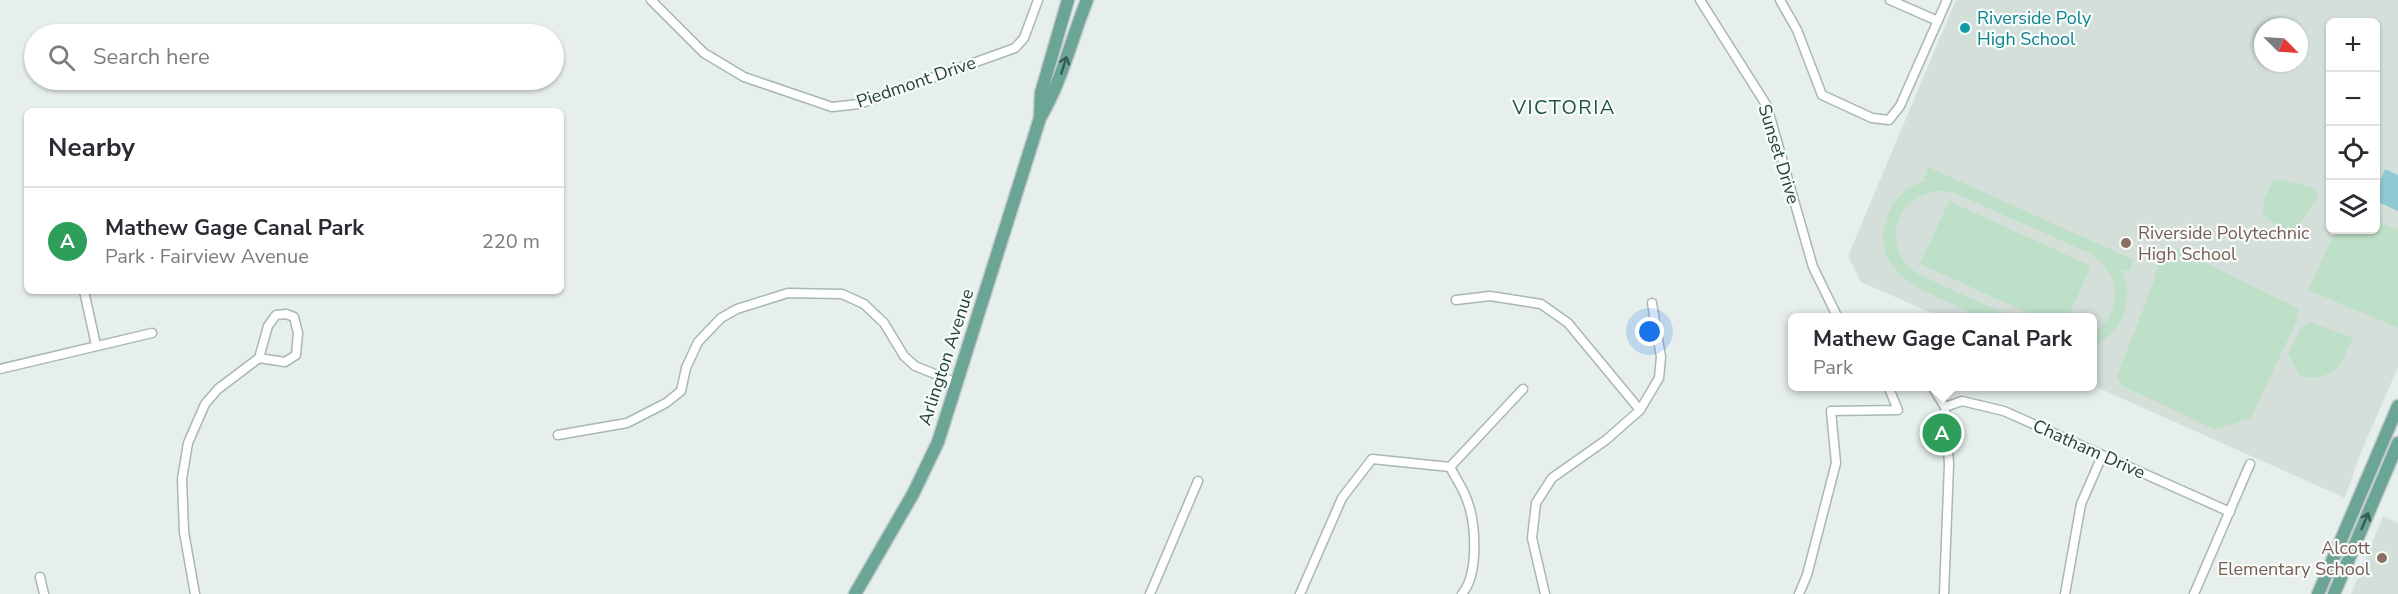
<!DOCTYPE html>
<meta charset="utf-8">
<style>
:root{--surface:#fff;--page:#f7f7f7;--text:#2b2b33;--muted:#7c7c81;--line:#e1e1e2;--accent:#1a73e8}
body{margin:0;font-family:"Nunito Sans",sans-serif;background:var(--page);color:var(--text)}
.controls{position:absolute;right:18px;top:18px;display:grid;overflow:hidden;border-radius:9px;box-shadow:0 2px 4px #0004}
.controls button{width:54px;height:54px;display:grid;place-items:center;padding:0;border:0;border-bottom:2px solid var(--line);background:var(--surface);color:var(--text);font:30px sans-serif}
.compass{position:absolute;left:2254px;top:18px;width:54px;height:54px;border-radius:50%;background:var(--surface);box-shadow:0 2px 4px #0004;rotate:114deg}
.you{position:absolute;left:1650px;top:332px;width:21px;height:21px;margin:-15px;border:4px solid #fff;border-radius:50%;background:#1a73e8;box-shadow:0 0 0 9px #1a73e833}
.badge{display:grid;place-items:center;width:39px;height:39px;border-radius:50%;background:var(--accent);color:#fff;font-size:20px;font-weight:700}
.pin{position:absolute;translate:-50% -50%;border:3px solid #fff;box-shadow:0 2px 6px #0006}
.popup{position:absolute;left:1788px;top:313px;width:309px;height:78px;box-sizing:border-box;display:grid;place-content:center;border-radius:9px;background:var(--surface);filter:drop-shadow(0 2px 4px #0005);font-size:20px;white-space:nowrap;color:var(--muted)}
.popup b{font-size:22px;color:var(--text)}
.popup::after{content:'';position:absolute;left:50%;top:100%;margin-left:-12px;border:12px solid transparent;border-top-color:var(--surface)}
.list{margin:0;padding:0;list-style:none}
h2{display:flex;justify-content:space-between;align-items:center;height:78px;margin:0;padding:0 24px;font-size:26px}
h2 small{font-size:20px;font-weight:400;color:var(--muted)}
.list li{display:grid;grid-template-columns:39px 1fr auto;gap:18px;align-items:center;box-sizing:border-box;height:108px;padding:0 24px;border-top:2px solid var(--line)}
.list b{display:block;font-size:22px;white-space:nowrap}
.list p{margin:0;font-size:20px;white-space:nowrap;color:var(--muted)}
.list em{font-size:20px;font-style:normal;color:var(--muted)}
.icon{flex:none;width:33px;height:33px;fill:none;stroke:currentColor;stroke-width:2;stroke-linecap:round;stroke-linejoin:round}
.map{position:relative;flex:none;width:2398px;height:594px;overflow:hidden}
.search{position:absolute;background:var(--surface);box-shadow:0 2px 4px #0004;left:24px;top:24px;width:540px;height:66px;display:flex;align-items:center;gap:15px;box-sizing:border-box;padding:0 21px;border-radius:33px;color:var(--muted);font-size:22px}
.panel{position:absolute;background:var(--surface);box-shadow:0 2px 4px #0004;left:24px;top:108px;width:540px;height:186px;border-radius:9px}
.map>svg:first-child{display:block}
</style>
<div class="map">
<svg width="2398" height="594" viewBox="0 0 2398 594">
<rect width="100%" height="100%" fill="#e6efeb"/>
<g fill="#d4dfda" fill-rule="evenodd">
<path d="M1956,0h442v367l-39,90 -14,41 -253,-113v-67l-151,-1 -80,-35 -13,-26zM2330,22h46v208h-46zM2263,27h36v36h-36z"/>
<path d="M2383,516l15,7v71h-47z"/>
</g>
<g fill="#bfe0c8">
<path d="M1928,167l206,93 -5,11 -7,-2c13,31 1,64 -30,78v-13c32,-20 30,-62 -3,-81l-137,-61c-54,-10 -79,58 -30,84l90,41c-9,1 -19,2 -28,1 -11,-2 -23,-11 -34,-15 -37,-17 -80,-35 -63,-86 6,-19 21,-31 39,-37l-2,-2z"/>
<path d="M2274,179l27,5 15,5 1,11 -23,30c-14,-2 -21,-5 -31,-17l1,-13z"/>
<path d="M1949,201l142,65 -23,51h-31l-117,-53z"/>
<path d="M2376,220l22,10v98l-90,-38 28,-60h40z"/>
<path d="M2178,249l121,60 -2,11 -46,98 -36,12 -94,-45 -4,-9 37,-95 6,-25z"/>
<path d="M2311,322l42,16c-13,28 -17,42 -52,39l-13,-23 14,-28z"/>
</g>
<path fill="#8ec9d4" d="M2385,169l13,6v36l-22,-10v-10z"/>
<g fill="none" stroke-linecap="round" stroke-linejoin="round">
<g stroke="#a8b8b2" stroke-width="11">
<g id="minor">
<path d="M651,0l53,53 40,24 88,30 27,-3 156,-56 9,-10 14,-38"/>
<path d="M1700,0l67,106 46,161 25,51"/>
<path d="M1780,0l17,30 25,65 50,23 17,2 11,-14 47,-106"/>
<path d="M1890,0l48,21"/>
<path d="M84,291l12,54"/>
<path d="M1456,300l34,-4 51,8 27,19 72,87 -34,30 -54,38 -16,25 -4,35 13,56"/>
<path d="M0,369l152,-36"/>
<path d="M1932,386l13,21 4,57 -5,130"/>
<path d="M1945,407l17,-6 42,10 226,101"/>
<path d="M1640,410l19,-32 2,-21 -9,-54"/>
<path d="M558,435l69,-12 39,-20 15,-12 5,-23 12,-26 23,-24 16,-9 51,-16 54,1 22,10 20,19 20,33 11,10 42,17"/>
<path d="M40,577l4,17"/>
<path d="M195,594l-11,-62 -2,-53 6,-36 17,-39 13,-15 41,-31 9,-32 8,-11 10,-1 8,3 4,16 -2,22 -11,7 -26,-4"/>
<path d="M1150,594l48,-113"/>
<path d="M1300,594l42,-96 30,-39 78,8"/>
<path d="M1462,594c17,-20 14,-71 5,-94 -4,-12 -12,-23 -17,-33l73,-78"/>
<path d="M1799,594l8,-19 29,-112 -5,-52 67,-1 -10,-24"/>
<path d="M2065,594l16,-90 21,-48"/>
<path d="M2194,594l56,-130"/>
</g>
</g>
<g stroke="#c2cac8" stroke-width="15">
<g id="primary">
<path d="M1040,117l1,-24 27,-93"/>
<path d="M855,594l58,-100 25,-52 102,-324c22,-37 31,-78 47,-118"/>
<path d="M2318,594l80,-188"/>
<path d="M2334,594l64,-151"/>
</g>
</g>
<use href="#minor" stroke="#fff" stroke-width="8"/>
<use href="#primary" stroke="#6aa596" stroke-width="12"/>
</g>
<defs><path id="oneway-shaft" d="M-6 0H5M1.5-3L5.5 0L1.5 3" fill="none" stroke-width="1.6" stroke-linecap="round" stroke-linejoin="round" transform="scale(1.5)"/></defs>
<g stroke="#365b51">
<use href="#oneway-shaft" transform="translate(1064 65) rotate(-72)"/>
<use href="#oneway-shaft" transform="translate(2365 521) rotate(-67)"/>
</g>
<circle fill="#0f9aa8" stroke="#f7fbf9" stroke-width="2" cx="1965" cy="28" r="6"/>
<g fill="#8d6e63" stroke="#f7fbf9" stroke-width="2">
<circle cx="2126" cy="243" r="6"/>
<circle cx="2382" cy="558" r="6"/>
</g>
<g text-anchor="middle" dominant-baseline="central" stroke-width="4.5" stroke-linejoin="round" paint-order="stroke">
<g font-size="18" fill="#0d838f" stroke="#f7fbf9" text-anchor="start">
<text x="1977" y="18">Riverside Poly<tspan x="1977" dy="21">High School</tspan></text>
</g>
<g font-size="18" fill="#24423a" stroke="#f7fbf9">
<text transform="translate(916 82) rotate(-19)">Piedmont Drive</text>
<text transform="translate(1779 154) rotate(73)">Sunset Drive</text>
<text transform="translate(946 357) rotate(-72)">Arlington Avenue</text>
<text transform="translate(2089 449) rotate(24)">Chatham Drive</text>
</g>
<g font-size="18" fill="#785e54" stroke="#f7fbf9" text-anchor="start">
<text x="2138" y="233">Riverside Polytechnic<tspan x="2138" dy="21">High School</tspan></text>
<text x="2370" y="548" text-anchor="end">Alcott<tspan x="2370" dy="21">Elementary School</tspan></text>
</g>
<g font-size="20" letter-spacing="1.5" fill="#1f5548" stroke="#f7fbf9">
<text x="1564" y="107">VICTORIA</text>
</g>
</g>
</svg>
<div class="controls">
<button>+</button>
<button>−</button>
<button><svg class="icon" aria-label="locate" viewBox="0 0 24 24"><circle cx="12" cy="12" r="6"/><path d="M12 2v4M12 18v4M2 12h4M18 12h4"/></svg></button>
<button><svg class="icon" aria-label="layers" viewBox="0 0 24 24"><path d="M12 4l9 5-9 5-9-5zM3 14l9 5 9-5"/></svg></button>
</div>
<svg class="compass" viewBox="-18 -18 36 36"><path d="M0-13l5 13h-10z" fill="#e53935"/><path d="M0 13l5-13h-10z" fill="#7c7c81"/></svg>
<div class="you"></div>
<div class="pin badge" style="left:1942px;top:433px;background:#2e9e5b">A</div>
<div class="popup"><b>Mathew Gage Canal Park</b>Park</div>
<div class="search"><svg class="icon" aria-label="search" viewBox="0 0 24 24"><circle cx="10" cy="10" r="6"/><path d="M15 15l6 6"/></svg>Search here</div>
<section class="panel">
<h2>Nearby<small></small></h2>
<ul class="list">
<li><span class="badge" style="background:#2e9e5b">A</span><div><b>Mathew Gage Canal Park</b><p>Park · Fairview Avenue</p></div><em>220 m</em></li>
</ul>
</section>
</div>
